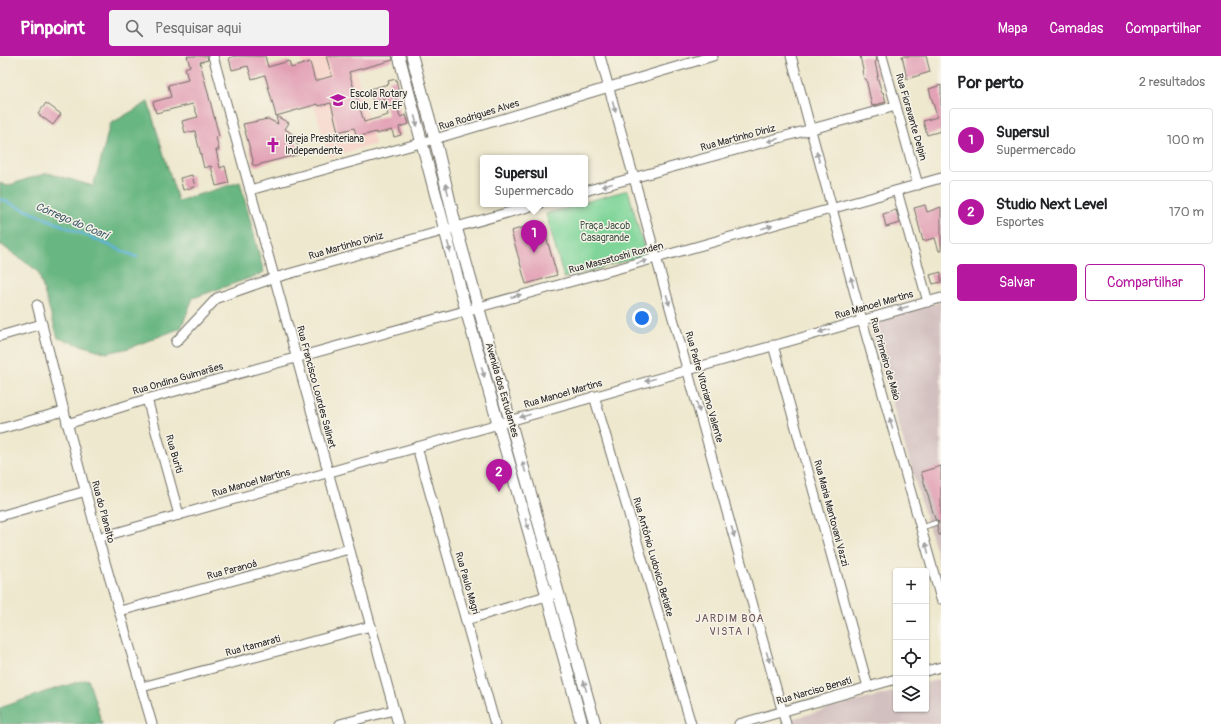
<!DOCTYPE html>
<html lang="pt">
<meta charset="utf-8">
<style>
:root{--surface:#fff;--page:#f2f2f2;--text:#202124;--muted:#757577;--line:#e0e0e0;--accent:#b5179e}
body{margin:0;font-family:Pangolin,sans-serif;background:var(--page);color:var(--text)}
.controls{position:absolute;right:12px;bottom:12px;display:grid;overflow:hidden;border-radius:4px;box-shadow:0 1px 3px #0004}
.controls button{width:36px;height:36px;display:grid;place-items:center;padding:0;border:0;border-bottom:1px solid var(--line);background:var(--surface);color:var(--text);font:20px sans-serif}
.you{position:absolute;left:642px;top:262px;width:14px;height:14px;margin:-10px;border:3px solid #fff;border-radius:50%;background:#1a73e8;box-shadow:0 0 0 6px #1a73e833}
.badge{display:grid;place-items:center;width:26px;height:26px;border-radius:50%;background:var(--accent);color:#fff;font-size:13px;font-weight:700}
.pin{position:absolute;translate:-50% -33px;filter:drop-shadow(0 1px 2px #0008)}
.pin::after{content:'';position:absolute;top:21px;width:14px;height:12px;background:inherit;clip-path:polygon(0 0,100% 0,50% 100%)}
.popup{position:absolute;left:480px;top:99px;width:108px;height:52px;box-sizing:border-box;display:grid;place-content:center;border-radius:4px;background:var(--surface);filter:drop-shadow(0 1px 3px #0005);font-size:13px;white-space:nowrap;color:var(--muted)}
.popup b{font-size:15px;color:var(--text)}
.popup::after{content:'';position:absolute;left:50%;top:100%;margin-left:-8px;border:8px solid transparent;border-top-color:var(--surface)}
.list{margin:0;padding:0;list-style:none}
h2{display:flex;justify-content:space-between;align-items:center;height:52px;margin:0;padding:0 16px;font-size:17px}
h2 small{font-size:13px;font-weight:400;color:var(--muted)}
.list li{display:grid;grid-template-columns:26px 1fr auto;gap:12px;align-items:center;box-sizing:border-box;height:64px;margin:0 8px 8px;padding:0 8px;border:1px solid var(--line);border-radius:4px}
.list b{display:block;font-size:15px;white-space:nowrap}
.list p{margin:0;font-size:13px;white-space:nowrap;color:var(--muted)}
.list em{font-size:13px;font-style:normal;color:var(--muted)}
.actions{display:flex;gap:8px;padding:12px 16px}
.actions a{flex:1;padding:9px 0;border:1px solid var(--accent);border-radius:4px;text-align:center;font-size:14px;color:var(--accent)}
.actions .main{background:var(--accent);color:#fff}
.icon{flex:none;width:22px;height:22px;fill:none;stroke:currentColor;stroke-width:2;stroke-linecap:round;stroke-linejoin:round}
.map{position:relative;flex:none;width:941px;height:668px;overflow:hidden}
header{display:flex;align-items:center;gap:24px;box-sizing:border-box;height:56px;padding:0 20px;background:var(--accent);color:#fff}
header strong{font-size:19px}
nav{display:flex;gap:22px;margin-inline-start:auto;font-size:14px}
.search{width:280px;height:36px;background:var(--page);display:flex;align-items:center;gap:10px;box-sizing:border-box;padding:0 14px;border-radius:4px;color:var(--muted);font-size:15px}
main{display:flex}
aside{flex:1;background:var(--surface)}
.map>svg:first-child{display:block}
</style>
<header>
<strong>Pinpoint</strong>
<div class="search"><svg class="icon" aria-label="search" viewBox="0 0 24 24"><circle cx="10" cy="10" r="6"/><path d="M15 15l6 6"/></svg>Pesquisar aqui</div>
<nav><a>Mapa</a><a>Camadas</a><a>Compartilhar</a></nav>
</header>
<main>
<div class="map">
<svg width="941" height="668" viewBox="0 0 941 668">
<rect width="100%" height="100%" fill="#f7f3e8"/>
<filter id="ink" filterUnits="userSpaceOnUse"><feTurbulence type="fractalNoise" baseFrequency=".025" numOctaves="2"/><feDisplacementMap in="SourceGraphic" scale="8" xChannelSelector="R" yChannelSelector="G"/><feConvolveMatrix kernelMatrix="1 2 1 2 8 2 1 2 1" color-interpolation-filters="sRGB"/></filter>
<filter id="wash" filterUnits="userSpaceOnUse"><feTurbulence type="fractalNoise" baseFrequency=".012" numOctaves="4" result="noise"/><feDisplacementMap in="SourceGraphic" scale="16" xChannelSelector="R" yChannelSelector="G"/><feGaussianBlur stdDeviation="0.9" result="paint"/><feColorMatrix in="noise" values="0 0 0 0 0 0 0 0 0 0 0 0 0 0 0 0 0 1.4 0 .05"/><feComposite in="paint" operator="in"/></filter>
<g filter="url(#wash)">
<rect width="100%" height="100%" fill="#eee8ce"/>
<path fill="#f7d1c6" d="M300,0h52l23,88 -46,13z"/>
<g fill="#d2bfbf">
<path d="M941,246v267l-72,-245z"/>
<path d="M941,623v45h-149l-1,-5 105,-28v18h30v-26z"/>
</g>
<path fill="#7fd599" stroke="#558062" d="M628,134l18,65 -82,23 -18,-64 33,-10h6v-2z"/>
<g fill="#67b681" stroke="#497056">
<path d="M148,46l30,99 62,-19 24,91 -71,25 -12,30 -52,20 -22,5 -49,-15 -20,-67 -38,-27v-61l7,3 20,-7 21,-6 45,13 6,-19 11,-43z"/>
<path d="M88,623l14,45h-102v-16l48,-17z"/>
</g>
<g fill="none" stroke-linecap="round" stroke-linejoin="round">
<path stroke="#5fb3db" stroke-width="2.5" d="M0,143l137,58"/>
</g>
<g id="blocks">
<g fill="#e29fb4">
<path d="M187,0h20l1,4 -8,2 19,74 -3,1 3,13h-3l4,18 5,-2 4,17 -13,3 -5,-20 -7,2 -9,-37 -10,2 -3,-12 16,-4 -5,-13 -37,9 -3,-11 18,-5 -3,-12 20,-5 -3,-12 5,-2z"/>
<path d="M235,0h30l3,11 21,-6 2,7 19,-6 5,19 17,-5 -6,-20h66l1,4 -44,12 15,50 24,-7 -3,-16 -12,3 -4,-13 20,-5 -1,-3 8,-2 3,15 -4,1 5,22 6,-2 3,9 -10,3 2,8 -7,2 -2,-7 -16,4v-2l-19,5 -3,-9 -16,4 -7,-29 -12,3 -1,-2 -42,12 -11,-41 -13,4 -4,-13 -16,4 -3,-12z"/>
<path d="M860,0h16l1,5 -2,1 3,14h-1l5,17 1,-1 3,10 -14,4 -6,-27h-2l-2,-8 1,-1z"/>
<path d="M902,0h24l4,16 -23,7z"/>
<path d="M941,29v46l-14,4 -4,-14 14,-4 -8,-28z"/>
<path d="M46,47l15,11 -8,11 -15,-11z"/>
<path d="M276,60l13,7 -4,6 9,6 6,19 -39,10 -3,2 -4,-1 -2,-1 1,-4 -10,-36 25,-5 10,5z"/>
<path d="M192,119l3,12 -12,3 -3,-12z"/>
<path d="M925,149l2,7 14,-5v44h-2l-4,-13 -12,3 -9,-33z"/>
<path d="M896,154l4,13 -14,4 -3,-13z"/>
<path d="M542,166l15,53 -31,9 -15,-53z"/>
<path d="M941,216v10l-8,2 -3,-9z"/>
<path d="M941,410v69h-2l-2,-9 2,-4 -2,-2 -2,-1 -14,-47z"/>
</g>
</g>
</g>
<g filter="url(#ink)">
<use href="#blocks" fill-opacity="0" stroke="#6f6d64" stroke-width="1"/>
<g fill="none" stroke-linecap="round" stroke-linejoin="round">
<g stroke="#6f6d64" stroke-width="6">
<path id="service" d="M921,472l14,-5"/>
</g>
<g stroke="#6f6d64" stroke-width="11">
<g id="minor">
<path d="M213,0l185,668"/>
<path d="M600,0l186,668"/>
<path d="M791,0l71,264 79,279"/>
<path d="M882,0l36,129"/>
<path d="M250,134l185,-51 278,-83"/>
<path d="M585,135l311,-85"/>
<path d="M897,135l31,111"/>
<path d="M37,249l27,106 34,127 54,186"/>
<path d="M0,280l42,-12"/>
<path d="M176,286l41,-44 57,-20 265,-74"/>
<path d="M773,289l95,342"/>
<path d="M594,340l97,328"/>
<path d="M147,343l32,116"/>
<path d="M67,368l80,-25 509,-141 285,-80"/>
<path d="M0,373l64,-18"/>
<path d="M417,391l78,277"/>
<path d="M0,460l86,-25"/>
<path d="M98,482l843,-240"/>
<path d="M120,555l229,-62"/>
<path d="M466,564l87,-26"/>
<path d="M926,615l15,-4"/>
<path d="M142,631l229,-61"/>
<path d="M340,668l54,-14"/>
<path d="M739,668l157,-45"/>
</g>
</g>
<g stroke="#6f6d64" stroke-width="13">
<g id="tertiary">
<path d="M399,0l67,254 81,286 35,128"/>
<path d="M412,0l23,83 21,88 139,497"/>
</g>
</g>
<use href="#service" stroke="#fff" stroke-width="4.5"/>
<use href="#minor" stroke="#fff" stroke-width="9"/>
<use href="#tertiary" stroke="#fff" stroke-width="11"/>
</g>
<defs><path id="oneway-solid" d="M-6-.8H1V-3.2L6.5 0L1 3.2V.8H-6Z"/></defs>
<g fill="#a0a0a0">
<use href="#oneway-solid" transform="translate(614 51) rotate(74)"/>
<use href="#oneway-solid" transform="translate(416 65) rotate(75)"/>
<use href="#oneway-solid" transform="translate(773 84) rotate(165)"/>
<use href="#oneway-solid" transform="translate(818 101) rotate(-106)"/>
<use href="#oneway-solid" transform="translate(607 129) rotate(165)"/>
<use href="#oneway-solid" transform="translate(447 133) rotate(-104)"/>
<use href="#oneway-solid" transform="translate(767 171) rotate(-16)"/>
<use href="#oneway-solid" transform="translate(449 191) rotate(75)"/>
<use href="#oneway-solid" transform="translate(642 206) rotate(-15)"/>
<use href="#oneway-solid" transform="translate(852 226) rotate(-105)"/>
<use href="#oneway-solid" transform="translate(516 240) rotate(-15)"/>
<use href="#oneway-solid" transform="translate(668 244) rotate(74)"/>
<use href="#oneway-solid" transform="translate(903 252) rotate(164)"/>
<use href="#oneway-solid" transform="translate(824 275) rotate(164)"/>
<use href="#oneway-solid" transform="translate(483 316) rotate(74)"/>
<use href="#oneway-solid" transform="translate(650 324) rotate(164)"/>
<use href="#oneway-solid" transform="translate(698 351) rotate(74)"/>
<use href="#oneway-solid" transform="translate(525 360) rotate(164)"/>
<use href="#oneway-solid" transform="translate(891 367) rotate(-106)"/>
<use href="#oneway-solid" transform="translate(524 411) rotate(-106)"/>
<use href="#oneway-solid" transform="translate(527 468) rotate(74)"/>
<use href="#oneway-solid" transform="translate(733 476) rotate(74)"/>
<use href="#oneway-solid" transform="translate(927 492) rotate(-106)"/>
<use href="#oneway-solid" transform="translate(768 601) rotate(74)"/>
<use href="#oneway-solid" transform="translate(585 630) rotate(-105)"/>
</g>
</g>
<defs>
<g id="school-bare" transform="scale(1.2)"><path d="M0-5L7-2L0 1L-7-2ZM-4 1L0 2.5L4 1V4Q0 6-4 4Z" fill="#b5179e" stroke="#f7f3e8" stroke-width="2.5" paint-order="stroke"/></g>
<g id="church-bare" transform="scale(1.2)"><path d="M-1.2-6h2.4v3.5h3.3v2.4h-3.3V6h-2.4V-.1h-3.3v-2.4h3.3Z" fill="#b5179e" stroke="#f7f3e8" stroke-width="2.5" paint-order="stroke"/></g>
</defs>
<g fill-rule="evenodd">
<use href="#school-bare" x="338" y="44"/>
<use href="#church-bare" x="273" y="89"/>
</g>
<g text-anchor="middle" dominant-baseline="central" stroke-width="3" stroke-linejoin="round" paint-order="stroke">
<g font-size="10" fill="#2b2b2b" stroke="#f7f3e8" text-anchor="start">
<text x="350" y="38">Escola Rotary<tspan x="350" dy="12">Club, E M-EF</tspan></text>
<text x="285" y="83">Igreja Presbiteriana<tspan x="285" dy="12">Independente</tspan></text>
</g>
<g font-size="10" fill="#2b2b2b" stroke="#f7f3e8">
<text transform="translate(479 59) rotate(-17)">Rua Rodrigues Alves</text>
<text transform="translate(911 61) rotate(74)">Rua Fioravante Delpin</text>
<text transform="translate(738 82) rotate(-15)">Rua Martinho Diniz</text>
<text transform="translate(346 190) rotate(-16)">Rua Martinho Diniz</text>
<text transform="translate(616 202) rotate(-15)">Rua Massatoshi Ronden</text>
<text transform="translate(874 249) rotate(-16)">Rua Manoel Martins</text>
<text transform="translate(885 303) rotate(74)">Rua Primeiro de Maio</text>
<text transform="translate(178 323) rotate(-16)">Rua Ondina Guimarães</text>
<text transform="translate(316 331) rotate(75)">Rua Francisco Lourdes Salinet</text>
<text transform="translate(704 331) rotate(74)">Rua Padre Vitoriano Valente</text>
<text transform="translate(502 334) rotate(74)">Avenida dos Estudantes</text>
<text transform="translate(563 338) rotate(-16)">Rua Manoel Martins</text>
<text transform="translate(174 398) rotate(74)">Rua Buriti</text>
<text transform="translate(251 427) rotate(-16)">Rua Manoel Martins</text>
<text transform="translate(103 456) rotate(75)">Rua do Planalto</text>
<text transform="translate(831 457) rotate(75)">Rua Maria Mantovani Vazzi</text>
<text transform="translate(653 501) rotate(74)">Rua Antônio Ludovico Betiate</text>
<text transform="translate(232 514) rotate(-15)">Rua Paranoá</text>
<text transform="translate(467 527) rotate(74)">Rua Paulo Magri</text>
<text transform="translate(253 590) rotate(-15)">Rua Itamarati</text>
<text transform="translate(814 635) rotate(-16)">Rua Narciso Benati</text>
</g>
<g font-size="10" fill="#405646" stroke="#f7f3e8">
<text x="605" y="170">Praça Jacob<tspan x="605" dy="12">Casagrande</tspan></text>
</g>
<g font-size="11" font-style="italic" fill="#3d5b69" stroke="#f7f3e8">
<text transform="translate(72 165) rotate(23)">Córrego do Coarí</text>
</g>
<g font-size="11" letter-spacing="1" fill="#6b545b" stroke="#f7f3e8">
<text x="730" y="562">JARDIM BOA<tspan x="730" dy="13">VISTA I</tspan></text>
</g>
</g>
</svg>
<div class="controls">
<button>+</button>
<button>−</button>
<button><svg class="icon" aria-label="locate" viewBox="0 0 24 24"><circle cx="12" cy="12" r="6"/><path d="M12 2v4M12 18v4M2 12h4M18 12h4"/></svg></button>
<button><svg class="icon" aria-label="layers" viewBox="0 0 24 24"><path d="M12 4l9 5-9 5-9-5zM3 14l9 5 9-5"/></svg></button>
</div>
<div class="you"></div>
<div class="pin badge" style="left:534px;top:197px">1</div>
<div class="popup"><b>Supersul</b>Supermercado</div>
<div class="pin badge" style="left:499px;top:436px">2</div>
</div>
<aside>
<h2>Por perto<small>2 resultados</small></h2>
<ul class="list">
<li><span class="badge">1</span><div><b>Supersul</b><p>Supermercado</p></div><em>100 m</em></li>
<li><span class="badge">2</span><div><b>Studio Next Level</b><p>Esportes</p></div><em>170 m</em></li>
</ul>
<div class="actions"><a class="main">Salvar</a><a>Compartilhar</a></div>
</aside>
</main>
